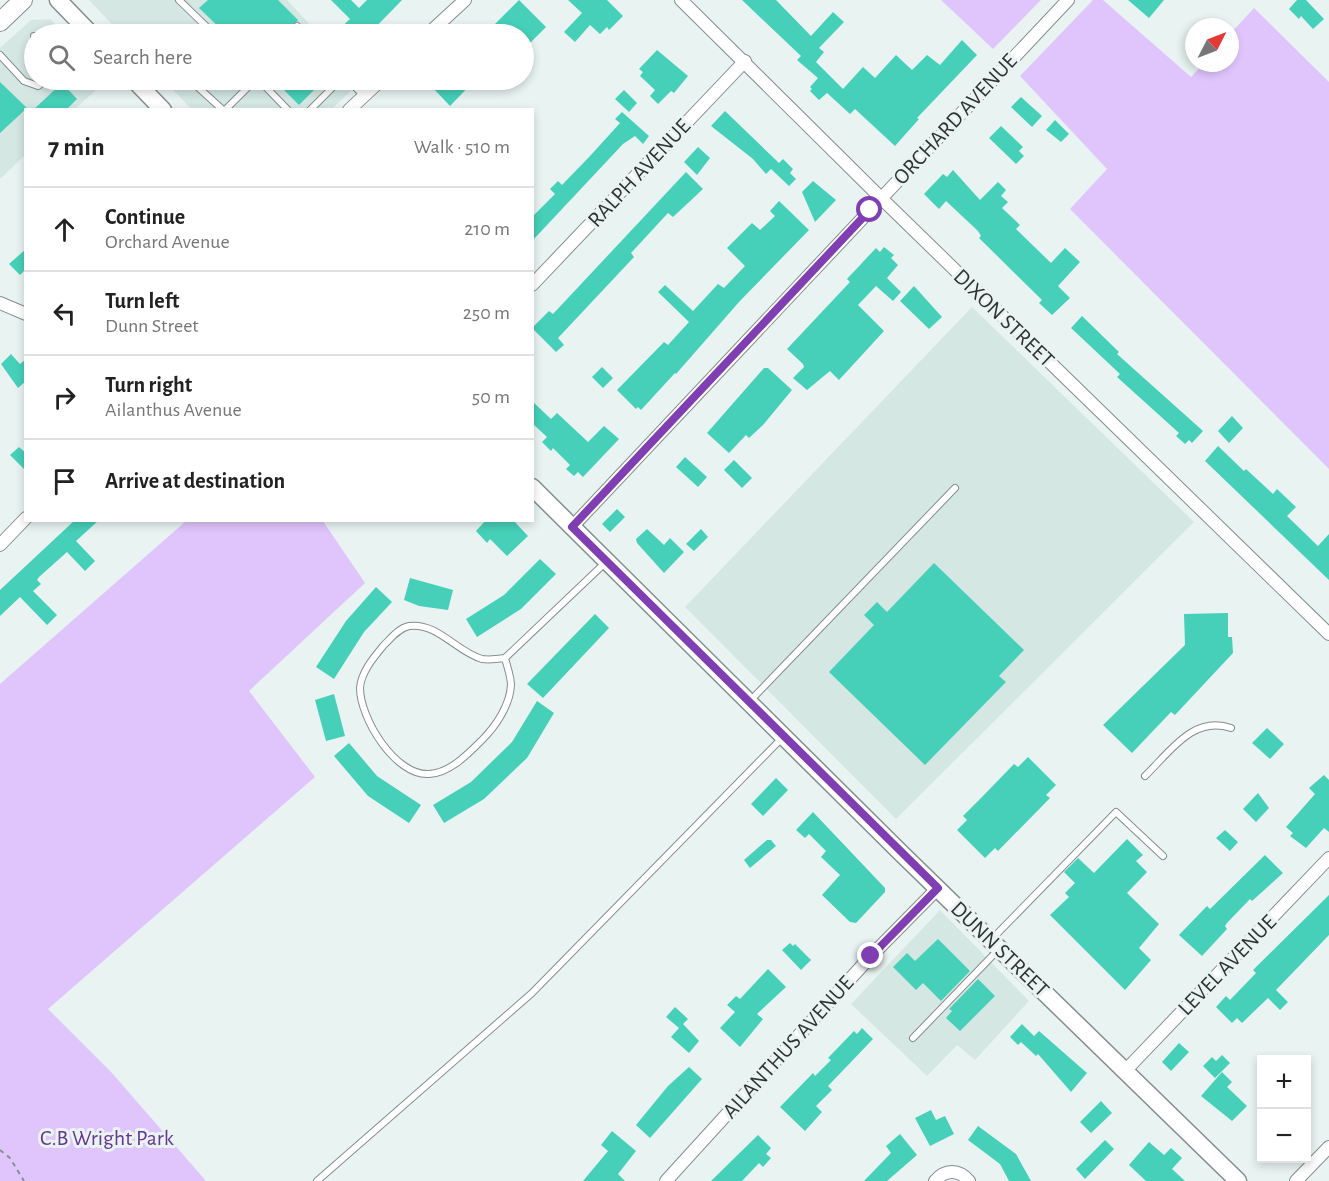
<!DOCTYPE html>
<meta charset="utf-8">
<style>
:root{--surface:#fff;--page:#f2f2f2;--text:#222;--muted:#767676;--line:#e0e0e0}
body{margin:0;font-family:"Alegreya Sans",sans-serif;background:var(--page);color:var(--text)}
.controls{position:absolute;right:18px;bottom:18px;display:grid;overflow:hidden;border-radius:0px;box-shadow:0 3px 9px #0003}
.controls button{width:54px;height:54px;display:grid;place-items:center;padding:0;border:0;border-bottom:2px solid var(--line);background:var(--surface);color:var(--text);font:30px sans-serif}
.compass{position:absolute;left:1185px;top:18px;width:54px;height:54px;border-radius:50%;background:var(--surface);box-shadow:0 3px 9px #0003;rotate:48deg}
.stop{position:absolute;width:18px;height:18px;margin:-14px;border:4px solid #7f3eb2;border-radius:50%;background:#fff}
.stop.end{background:#7f3eb2;border-color:#fff;box-shadow:0 2px 6px #0008}
.list{margin:0;padding:0;list-style:none}
h2{display:flex;justify-content:space-between;align-items:center;height:78px;margin:0;padding:0 24px;font-size:26px}
h2 small{font-size:20px;font-weight:400;color:var(--muted)}
.list li{display:grid;grid-template-columns:39px 1fr auto;gap:18px;align-items:center;box-sizing:border-box;height:84px;padding:0 24px;border-top:2px solid var(--line)}
.list b{display:block;font-size:22px;white-space:nowrap}
.list p{margin:0;font-size:20px;white-space:nowrap;color:var(--muted)}
.list em{font-size:20px;font-style:normal;color:var(--muted)}
.icon{flex:none;width:33px;height:33px;fill:none;stroke:currentColor;stroke-width:2;stroke-linecap:round;stroke-linejoin:round}
.map{position:relative;flex:none;width:1329px;height:1181px;overflow:hidden}
.search{position:absolute;background:var(--surface);box-shadow:0 3px 9px #0003;left:24px;top:24px;width:510px;height:66px;display:flex;align-items:center;gap:15px;box-sizing:border-box;padding:0 21px;border-radius:33px;color:var(--muted);font-size:22px}
.panel{position:absolute;background:var(--surface);box-shadow:0 3px 9px #0003;left:24px;top:108px;width:510px;height:414px;border-radius:0px}
.map>svg:first-child{display:block}
</style>
<div class="map">
<svg width="1329" height="1181" viewBox="0 0 1329 1181">
<rect width="100%" height="100%" fill="#e9f4f2"/>
<g fill="#d4e7e3">
<path d="M89,0h198l32,34h-198z"/>
<path d="M50,19l15,15h-31v46h73l-32,29 -49,1 -1,45 -25,24v-131l31,-28z"/>
<path d="M164,80h198l-30,29 -140,1z"/>
<path d="M972,307l222,215 -298,297 -211,-212z"/>
<path d="M940,910l89,91 -54,59 -18,-15 -30,31 -76,-72z"/>
</g>
<g fill="#e0c5fd">
<path d="M941,0h100l-48,49z"/>
<path d="M1093,0h10l88,77 13,-14h26v-29l24,-26 75,74v387l-259,-260 37,-40 -87,-93z"/>
<path d="M186,521h137l42,62 -116,108 66,86 -267,232 64,64 94,108h-206v-497z"/>
</g>
<g fill="#46d0b9">
<path d="M208,0h70l20,20 -9,9 5,5h-68l-27,-26z"/>
<path d="M331,0h20l8,8 8,-8h35l-33,34h-35l16,-15z"/>
<path d="M519,0l27,27 -22,22v-15h-39z"/>
<path d="M568,0h39l16,16 -14,14 -2,-3 -7,7 -10,-9 -15,17 -11,-10 18,-19z"/>
<path d="M742,0h34l35,36 22,-24 11,10 -25,26 5,4 -8,10 27,27 20,-22 12,11 21,-23 16,15 15,-15 13,10 22,-25 15,15 -60,63 2,1 -24,27 -40,-37 -5,5 -23,-21 -8,7 -9,-9 2,-2 -2,-2 8,-9 -21,-18 4,-4z"/>
<path d="M1128,0h36l-15,18z"/>
<path d="M1297,0h9l18,19 -11,10 -12,-13 -2,3 -10,-10z"/>
<path d="M657,50l31,26 -14,17 -3,-2 -13,13 -8,-8 5,-6 -15,-14 3,-4 -4,-3z"/>
<path d="M274,80h50l-25,25z"/>
<path d="M442,80h33l-25,26 -17,-18z"/>
<path d="M0,82l27,26 -27,25z"/>
<path d="M62,83l15,16 -11,11h-33z"/>
<path d="M624,90l13,13 -8,9 -14,-13z"/>
<path d="M1021,97l21,19 -10,11 -21,-20z"/>
<path d="M725,111l54,52 4,-4 10,10 -3,4 6,6 -7,7 -18,-17 -5,5 -13,-15 -42,-33z"/>
<path d="M622,112l27,24 -6,8 -8,-8 -12,8 -91,97v-24l23,-23 -5,-5 8,-8 4,4 28,-29 30,-33 -5,-4z"/>
<path d="M1055,120l14,14 -8,8 -15,-12z"/>
<path d="M1001,126l22,21 -4,4 5,5 -8,8 -27,-26z"/>
<path d="M698,147l12,11 -13,17 -13,-13z"/>
<path d="M953,170l27,30 18,-18 8,8 -5,6 7,6 -6,6 18,17 -4,4 35,34 14,-15 15,14 -22,24 12,12 -18,17 -13,-12 3,-3 -63,-62 2,-2 -3,-5 -32,-30 -7,8 -15,-15 19,-20 4,3z"/>
<path d="M686,172l17,17 -30,28 -5,-4 -37,40 3,4 -76,81 6,7 -8,7 -24,-24 17,-17 4,3z"/>
<path d="M813,181l23,19 -21,22 -13,-30z"/>
<path d="M779,201l30,29 -70,72 -63,72 -1,-1 -34,37 -3,-3 -2,2 -19,-19 47,-48 4,3 21,-23 -31,-30 7,-7 28,26 25,-27 6,4 21,-22 -18,-18 25,-25 8,7 15,-14 -5,-5z"/>
<path d="M884,247l10,8 -3,3 7,7 -11,13 14,14 -8,9 -17,-15 -18,19 26,26 -45,49 -9,-9 -23,19 -14,-12 11,-11 -1,-3 -16,-15 63,-67 -3,-3 29,-31 4,4z"/>
<path d="M26,249v20l-6,6 -11,-11z"/>
<path d="M914,286l28,31 -13,12 -29,-28z"/>
<path d="M1082,316l37,36 -2,2 86,77 -11,12 -3,-3 -4,4 -9,-8 3,-3 -62,-56 3,-3 -49,-46z"/>
<path d="M11,354l9,10 6,-5v22l-8,7 -17,-24z"/>
<path d="M602,367l11,11 -10,10 -11,-11z"/>
<path d="M764,368h4l24,22 -29,35 -14,13 -3,-3 -17,18 -22,-20z"/>
<path d="M532,401l19,18 6,-6 31,29 16,-16 15,13 -36,38 -5,-5 -4,4 -8,-7 4,-4 -17,-17 -2,3 -9,-9 5,-5 -15,-14z"/>
<path d="M1232,416l11,12 -14,15 -11,-12z"/>
<path d="M1218,446l26,25 2,-2 27,25 4,-5 19,18 -9,9 31,30 11,-12v46l-124,-119z"/>
<path d="M19,447l7,6v18l-16,-16z"/>
<path d="M685,457l22,20 -9,10 -22,-20z"/>
<path d="M734,460l18,18 -10,10 -18,-18z"/>
<path d="M617,509l8,8 -15,15 -8,-8z"/>
<path d="M75,520h24l-23,21 19,20 -10,10 -18,-19 -28,25 -2,3 4,4 -8,7 24,24 -10,10 -27,-28 -20,19v-26z"/>
<path d="M486,520h27l15,16 -21,20 -17,-17 -3,4 -11,-12z"/>
<path d="M647,529l17,16 6,-7 14,14 -20,21 -27,-30 -1,-4z"/>
<path d="M701,529l7,8 -14,14 -8,-7z"/>
<path d="M540,559l16,15 -35,35 -44,28 -11,-18 38,-24z"/>
<path d="M934,563l90,87 -25,26 7,6 -81,83 -96,-93 45,-47 -10,-10 13,-13 10,10z"/>
<path d="M410,578l43,12 -5,20 -29,-4 -15,-6z"/>
<path d="M376,587l16,15 -28,30 -30,47 -18,-12 30,-46z"/>
<path d="M1228,613v24h4l1,16 -58,62 -4,-3 -39,41 -29,-28 82,-80 -1,-31z"/>
<path d="M595,614l14,14 -66,70 -16,-14z"/>
<path d="M334,694l11,42 -19,5 -11,-41z"/>
<path d="M537,701l17,12 -27,45 -43,41 -40,24 -11,-18 38,-23 41,-40z"/>
<path d="M1267,728l17,16 -14,15 -18,-16z"/>
<path d="M349,743l28,33 44,29 -12,18 -41,-27 -34,-40z"/>
<path d="M1028,757l28,28 -10,10 4,3 -52,53 -3,-3 -10,10 -28,-28 10,-10 -4,-4 19,-19 32,-33 4,3z"/>
<path d="M1324,775l5,5v52l-5,-4 -18,20 -16,-12 3,-3 -7,-6 29,-33 -6,-6z"/>
<path d="M776,778l12,12 -25,26 -12,-12z"/>
<path d="M1258,793l11,15 -13,14 -13,-13z"/>
<path d="M813,812l72,76v4l-29,31 -6,-1 -28,-27 18,-20 -19,-18 5,-6 -17,-17 -4,4 -9,-8z"/>
<path d="M1225,830l13,12 -8,9 -14,-13z"/>
<path d="M1127,839l16,16 -7,6 11,11 -20,21 32,31 -20,24 12,12 -26,30 -75,-75 19,-18 -4,-4 10,-10 -11,-11 14,-14 16,15z"/>
<path d="M767,840h4l5,6 -26,22 -6,-8z"/>
<path d="M1265,855l18,18 -31,28 -2,-2 -23,24 -2,3 2,3 -25,27 -23,-21 28,-29 3,3z"/>
<path d="M1329,895v40l-53,55 12,12 -8,8 -12,-12 -26,25 -5,-5 -5,5 -16,-16 10,-11 4,4 26,-27 -3,-3z"/>
<path d="M938,939l32,32 -29,30 -18,-18 -7,7 -23,-23 14,-14 8,8z"/>
<path d="M790,943l3,3 2,-2 16,16 -10,10 -19,-20z"/>
<path d="M768,969l18,18 -29,27 6,5 -23,28 -20,-19 15,-16 -8,-7 9,-9 4,3z"/>
<path d="M978,979l17,17 -35,35 -14,-13 6,-7 -3,-2z"/>
<path d="M675,1007l13,12 -5,5 16,17 -10,12 -18,-16 8,-9 -13,-11z"/>
<path d="M1022,1024l12,12 5,-5 48,42 -16,19 -33,-38 -2,2 -15,-14 -3,3 -8,-8z"/>
<path d="M862,1028l11,11 -45,47 4,4 -16,16 6,6 -17,19 -25,-24 33,-34 2,3 16,-16 -3,-2 26,-27 3,3z"/>
<path d="M1179,1043l10,9 -18,19 -9,-9z"/>
<path d="M1222,1055l8,8 -15,15 -12,-12 9,-9 4,4z"/>
<path d="M689,1067l13,12 -52,59 -14,-13 32,-39z"/>
<path d="M1222,1072l10,10 -5,5 20,19 -15,15 -31,-25z"/>
<path d="M1101,1101l11,12 -21,20 -11,-11z"/>
<path d="M931,1110l5,10 9,-4 9,18 -24,12 -15,-28z"/>
<path d="M978,1126l38,28 15,27h-22l-9,-17 -32,-24z"/>
<path d="M612,1131l24,20 -18,23 7,7h-42l25,-30 -7,-6z"/>
<path d="M900,1134l17,21 -30,26h-23l27,-28 -5,-7z"/>
<path d="M758,1135l13,13 -5,6 5,4 -8,9 -4,-4 -17,18h-31z"/>
<path d="M1105,1140l9,9 -29,30 -9,-10z"/>
<path d="M1149,1142l15,13 7,-7 11,10 -10,11 13,12h-39l-17,-16z"/>
</g>
<g fill="none" stroke-linecap="round" stroke-linejoin="round">
<g stroke="#858e8c" stroke-width="8">
<g id="service">
<path d="M179,0l35,34"/>
<path d="M297,26l8,8"/>
<path d="M34,36v1"/>
<path d="M0,55l24,26 14,5 8,-6"/>
<path d="M190,80l33,30"/>
<path d="M259,80l29,30"/>
<path d="M348,80l16,16"/>
<path d="M225,110l30,-30"/>
<path d="M310,110l30,-30"/>
<path d="M505,658c2,8 6,19 6,27 -1,20 -15,41 -29,55 -14,14 -32,33 -53,34 -34,2 -69,-56 -69,-86 1,-16 14,-31 24,-43 7,-7 15,-17 25,-19 28,-4 48,26 73,33 7,1 16,0 23,-1l101,-96"/>
<path d="M750,701l205,-213"/>
<path d="M1145,776c25,-24 48,-61 86,-48"/>
<path d="M991,940l125,-128 47,44"/>
<path d="M913,1038l85,-88"/>
<path d="M317,1181l215,-188 251,-256"/>
</g>
</g>
<g stroke="#858e8c" stroke-width="14">
<g id="minor">
<path d="M681,0l200,198 448,436"/>
<path d="M428,34l37,-34"/>
<path d="M349,110l32,-30"/>
<path d="M532,285l213,-224"/>
<path d="M0,303l26,11"/>
<path d="M572,527l496,-527"/>
<path d="M0,545l26,-27"/>
<path d="M1125,1071l204,-213"/>
<path d="M666,1181l205,-225 67,-68"/>
<path d="M935,1181c10,-12 24,-12 34,0"/>
<path d="M1296,1181l33,-34"/>
</g>
</g>
<g stroke="#858e8c" stroke-width="19">
<g id="tertiary">
<path d="M58,0l33,34"/>
<path d="M134,80l29,30"/>
<path d="M532,487l369,366 337,328"/>
</g>
</g>
<g stroke="#858e8c" stroke-width="20">
<path id="secondary" d="M0,22l23,-22"/>
</g>
<path stroke="#888f8e" stroke-width="2" stroke-dasharray="4.5 4.5" stroke-linecap="butt" d="M0,1150l10,8 14,23"/>
<use href="#service" stroke="#fff" stroke-width="6"/>
<use href="#minor" stroke="#fff" stroke-width="12"/>
<use href="#tertiary" stroke="#fff" stroke-width="16"/>
<use href="#secondary" stroke="#fff" stroke-width="18"/>
</g>
<g fill="none" stroke-linecap="round" stroke-linejoin="round">
<path stroke="#7f3eb2" stroke-width="8" d="M870,210l-298,317 366,361 -67,68"/>
</g>
<g text-anchor="middle" dominant-baseline="central" stroke-width="6" stroke-linejoin="round" paint-order="stroke">
<g font-size="22" fill="#2e3231" stroke="#e9f4f2">
<text transform="translate(955 119) rotate(-47)">ORCHARD AVENUE</text>
<text transform="translate(639 173) rotate(-47)">RALPH AVENUE</text>
<text transform="translate(1004 318) rotate(44)">DIXON STREET</text>
<text transform="translate(1000 949) rotate(44)">DUNN STREET</text>
<text transform="translate(1227 965) rotate(-46)">LEVEL AVENUE</text>
<text transform="translate(788 1047) rotate(-48)">AILANTHUS AVENUE</text>
</g>
<g font-size="22" fill="#693593" stroke="#e9f4f2">
<text x="107" y="1138">C.B Wright Park</text>
</g>
</g>
</svg>
<div class="controls">
<button>+</button>
<button>−</button>
</div>
<svg class="compass" viewBox="-18 -18 36 36"><path d="M0-13l5 13h-10z" fill="#e53935"/><path d="M0 13l5-13h-10z" fill="#767676"/></svg>
<div class="stop" style="left:870px;top:210px"></div>
<div class="stop end" style="left:871px;top:956px"></div>
<div class="search"><svg class="icon" aria-label="search" viewBox="0 0 24 24"><circle cx="10" cy="10" r="6"/><path d="M15 15l6 6"/></svg>Search here</div>
<section class="panel">
<h2>7 min<small>Walk · 510 m</small></h2>
<ul class="list">
<li><svg class="icon" aria-label="ahead" viewBox="0 0 24 24"><path d="M12 20V5M6 11l6-6 6 6"/></svg><div><b>Continue</b><p>Orchard Avenue</p></div><em>210 m</em></li>
<li><svg class="icon" aria-label="left" viewBox="0 0 24 24"><path d="M17 20v-9H6M10 6l-5 5 5 5"/></svg><div><b>Turn left</b><p>Dunn Street</p></div><em>250 m</em></li>
<li><svg class="icon" aria-label="right" viewBox="0 0 24 24"><path d="M7 20v-9h11M14 6l5 5-5 5"/></svg><div><b>Turn right</b><p>Ailanthus Avenue</p></div><em>50 m</em></li>
<li><svg class="icon" aria-label="arrive" viewBox="0 0 24 24"><path d="M6 21V4h12l-3 4 3 4H6"/></svg><div><b>Arrive at destination</b></div></li>
</ul>
</section>
</div>
